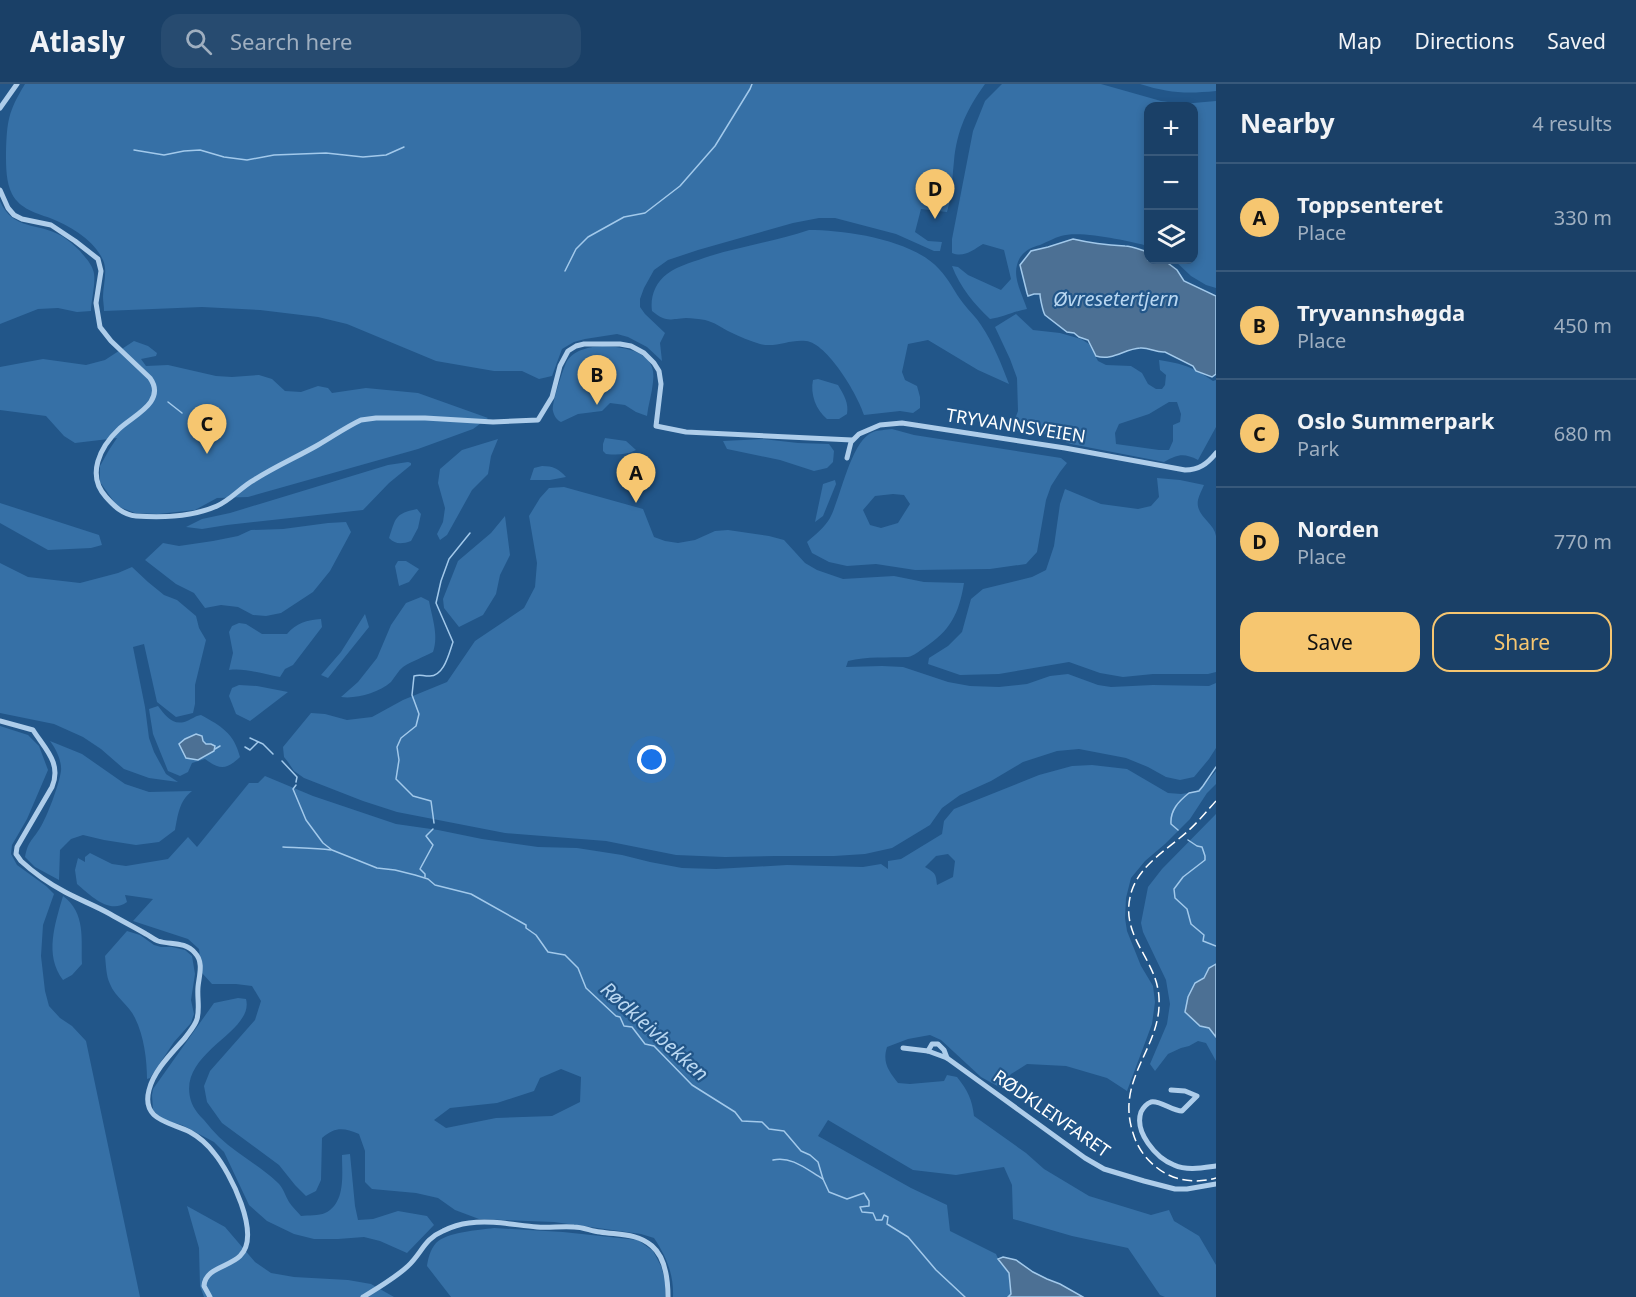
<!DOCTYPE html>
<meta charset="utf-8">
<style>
:root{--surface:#1a4067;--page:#274b70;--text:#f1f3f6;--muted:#9fafc0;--line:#38597b;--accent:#f6c670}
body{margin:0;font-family:"Noto Sans",sans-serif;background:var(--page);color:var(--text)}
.controls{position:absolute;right:18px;top:18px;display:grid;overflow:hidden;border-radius:12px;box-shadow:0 3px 9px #0003}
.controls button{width:54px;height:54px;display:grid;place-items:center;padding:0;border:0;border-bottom:2px solid var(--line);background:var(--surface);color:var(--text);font:30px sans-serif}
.you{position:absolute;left:652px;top:676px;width:21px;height:21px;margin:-15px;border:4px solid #fff;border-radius:50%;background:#1a73e8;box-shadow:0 0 0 9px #1a73e833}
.badge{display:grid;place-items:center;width:39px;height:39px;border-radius:50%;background:var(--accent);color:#111;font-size:20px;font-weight:700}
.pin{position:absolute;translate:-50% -50px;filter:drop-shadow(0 2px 3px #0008)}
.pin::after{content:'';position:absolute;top:32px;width:21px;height:18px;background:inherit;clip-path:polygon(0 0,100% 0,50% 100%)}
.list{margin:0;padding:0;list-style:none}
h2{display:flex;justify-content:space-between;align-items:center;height:78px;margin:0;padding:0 24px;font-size:26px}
h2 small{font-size:20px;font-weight:400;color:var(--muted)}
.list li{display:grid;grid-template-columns:39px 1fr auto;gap:18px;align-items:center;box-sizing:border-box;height:108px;padding:0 24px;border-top:2px solid var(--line)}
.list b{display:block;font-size:22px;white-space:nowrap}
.list p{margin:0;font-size:20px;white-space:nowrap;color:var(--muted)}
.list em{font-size:20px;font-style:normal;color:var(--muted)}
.actions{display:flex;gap:12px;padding:18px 24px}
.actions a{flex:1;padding:14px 0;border:2px solid var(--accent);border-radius:18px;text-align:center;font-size:21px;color:var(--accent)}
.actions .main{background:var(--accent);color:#111}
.icon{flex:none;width:33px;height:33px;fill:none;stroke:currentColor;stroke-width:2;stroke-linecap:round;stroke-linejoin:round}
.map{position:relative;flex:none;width:1216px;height:1213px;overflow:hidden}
header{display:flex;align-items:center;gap:36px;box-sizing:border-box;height:84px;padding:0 30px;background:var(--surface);border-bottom:2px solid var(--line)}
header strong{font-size:28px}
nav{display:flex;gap:33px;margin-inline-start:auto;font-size:21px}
.search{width:420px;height:54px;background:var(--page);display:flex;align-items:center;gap:15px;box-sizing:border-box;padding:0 21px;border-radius:18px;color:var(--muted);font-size:22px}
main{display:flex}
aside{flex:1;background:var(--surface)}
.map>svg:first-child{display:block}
</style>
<header>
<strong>Atlasly</strong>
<div class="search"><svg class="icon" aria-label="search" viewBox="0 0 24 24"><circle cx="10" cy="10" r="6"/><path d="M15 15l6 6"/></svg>Search here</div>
<nav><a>Map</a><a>Directions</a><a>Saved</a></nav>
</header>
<main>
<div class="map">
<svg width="1216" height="1213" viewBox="0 0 1216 1213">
<rect width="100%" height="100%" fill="#225689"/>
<g fill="#3670a6" fill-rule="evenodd">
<path d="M25,0h960c-18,25 -28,46 -31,77 -2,18 -2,34 -7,51l-26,-3 -6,23 13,9 14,1 -2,9h-6l-38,-17 -61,-16h-16l-26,5 -95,27 -30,10 -14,10 -10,18 -4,11v8l5,7 20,19 -5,10 2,18 -15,-14 -19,-10 -11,-3 -32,5 -11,3 -12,7 -10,27 -13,3 -17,-8h-28l-58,-10 -89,-37 -29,-7 -58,-7 -58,-3 -98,4c0,-5 -1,-10 -1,-14 0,-12 5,-26 0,-37 -9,-20 -33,-34 -53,-42 -14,-5 -30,-9 -38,-24 -6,-12 -6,-27 -6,-41 1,-32 2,-41 19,-69z"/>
<path d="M1002,0h99l60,17 21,3 34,-3v187l-10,-3 -15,-9 -17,-16h20v-154h-46v140c-19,-5 -68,-16 -87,-10 -7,2 -14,6 -21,9 -11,3 -20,8 -23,20 -4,14 6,31 10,44 -13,2 -23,8 -37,10 -16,-15 -30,-32 -38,-53l6,1 10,8 33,15 10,-11 -7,-29 -21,-6c-10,6 -19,14 -31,9v-14l21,-108 12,-30z"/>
<path d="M1140,0h76v7c-30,3 -48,2 -76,-7z"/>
<path d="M0,117c13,30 38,21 62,35 6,4 12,9 18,15 4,5 11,12 13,19 4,9 -2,30 -2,41l-14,1 -19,-4 -20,1 -38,15z"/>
<path d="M809,146c38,0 104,10 130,39 10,10 16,24 24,34 6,8 13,14 18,22 12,18 20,38 28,59l-31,-14 -50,-30 -20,4 -6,28 3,8 12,6 3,11v11l-7,5 -13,-2 -36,4c-6,-20 -37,-72 -58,-74 -16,-2 -30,7 -46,3 -10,-3 -20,-7 -30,-12 -8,-4 -16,-10 -25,-12 -6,-1 -13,-2 -19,-2 -17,1 -19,5 -34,-7 -2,-14 3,-28 15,-37 12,-9 29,-13 43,-18 33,-10 66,-15 99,-26z"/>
<path d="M1016,230l17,16 27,3 21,6 8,5 9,17 8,4 25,1 11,7 6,11 8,5h6l3,-4 1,-10 -6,-5 -1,-10c25,4 34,7 54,21l3,-1v47l-18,33c-14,-7 -20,-6 -34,2l-93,-18 -27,-10 -33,-4 7,-19 -1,-33 -7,-19 -15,-32zM1169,318h8l4,12 -1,8 -7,3v16l-4,9h-10l-43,-6 -1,-11 4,-9 30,-10z"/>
<path d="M134,257l14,5 9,7 -1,3 -15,3 5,7 22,-1 48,11 16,1 27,-2 13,4 13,12 16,1 17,-6 10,2 4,5 34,-5 52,5 70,25 -15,11 -55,20 -170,48 -31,1 -22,12 -37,4 -23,-1 -18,-7 -17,-24v-16l9,-16 8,-12 -42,5 -11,-7 -18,-20 -46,-6v-43l43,-8 43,6 19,-5z"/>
<path d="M602,262c23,1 56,5 51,36 -1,12 -5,23 -6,34l-11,-4 -11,-7 -15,-2 -8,8 -24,3 -17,8c-4,-2 -7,-6 -8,-11 -2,-6 11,-45 14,-50 8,-12 23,-14 35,-15z"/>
<path d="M818,295l20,6c6,10 11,18 9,29l-8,5h-12c-11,-9 -17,-25 -14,-39z"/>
<path d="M892,345l22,6 147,23 6,5 -7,9 -9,14 -5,14 -9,52 -11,12 -36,5 -75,1 -39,-6 -29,2 -18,-4 -17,-9 -5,-11c8,-7 18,-15 23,-24 11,-21 21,-78 43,-86 5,-2 13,-2 19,-3zM893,410l11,1 6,9 -12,19 -17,5 -11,-3 -7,-15 12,-14z"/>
<path d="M605,354l21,3 10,9c-10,5 -19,5 -30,4l-3,-3v-7z"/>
<path d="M498,355l-7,17 -3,18 -16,16 -25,45 -7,5 -3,-6 6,-12 2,-14 -7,-25 2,-14 22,-19z"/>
<path d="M763,355l35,4 31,1 5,7 -1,11 -6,6 -13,3 -34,-11 -53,-11 -4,-8z"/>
<path d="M408,378l3,1v2l-22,18 -26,27 -136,15 -25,4 -16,-2 16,-8 28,-6 158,-48z"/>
<path d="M542,382c11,0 17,3 24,11l-16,3h-20l4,-12z"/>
<path d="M1157,394l23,2 24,5c-2,5 -5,10 -6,15 -3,16 16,22 18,36v136l-8,2h-55l-30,3 -23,-4 -31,-11 -70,12 -39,1 -32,-11 1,-6 19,-12 14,-14 9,-33 12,-10 49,-12 14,-7 8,-24 6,-42 5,-15 36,15 37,5 13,-3 8,-9z"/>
<path d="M835,396l1,4 -13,32 -8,6 8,-38z"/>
<path d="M564,403l79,22 11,28 11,4 13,2 17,-3 20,-9 13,-1 41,6 15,4 21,23 12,7 26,9 51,-3 30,6 40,1c-5,31 -14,48 -40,65 -5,3 -10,8 -16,9 -20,1 -41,-1 -60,4l-2,6 36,-1 21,1 45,15 22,4 29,1 28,-3 23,-8 18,-2 30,11 13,2 42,-2 56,1 7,-3v65l-7,11 -15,18 -14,3 -14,-3 -18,-10 -22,-9 -47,-9 -22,2 -34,11 -32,19 -31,14 -18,13 -12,17 -38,23 -27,6 -31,2h-59l-50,1 -49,-2 -70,-14 -101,-8 -108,-21 -34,-11 -59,-23 -10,-7 -6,-9 -4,-5 -1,-10 28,-34 14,1 22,6 25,-3 31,-17 44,-18 28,-41 49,-33 11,-21 2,-24 -8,-47 11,-18 9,-10z"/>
<path d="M0,419l99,32 3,10 -11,3 -43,2 -48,-27z"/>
<path d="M417,425l4,5 -3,14 -7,13c-9,3 -15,4 -22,-3 7,-20 5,-24 28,-29z"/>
<path d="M505,432l5,39 -10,20 -4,19 -13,21 -24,12 -15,-19 -1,-9 15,-38 33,-28z"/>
<path d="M346,438l5,10 -21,39 -17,21 -32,21 -15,3 -13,-1 -15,-8 -17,-2 -16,3 -11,-15 -18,-9 -31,-24 18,-17 16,3 34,-5 25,-5 13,-6 32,-1 45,-6z"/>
<path d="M398,477h8l13,8 -10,13 -10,4 -4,-20z"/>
<path d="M0,479l28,14 52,6 38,-10 14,-6 16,15 16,13 13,5 19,16 3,12 7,12 -11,45v19l-2,9 -17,4 -19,-15 -13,-58 -11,3 12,60 4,31 5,14 12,22 12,8 -29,-4 -25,-9 -23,-20 -18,-12 -29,-13 -54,-11z"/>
<path d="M421,513l8,4c3,16 10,35 4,51 -9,5 -21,9 -30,15 -5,4 -8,10 -12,15 -13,11 -34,17 -50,15l17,-15 19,-24 14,-33 15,-22z"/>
<path d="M365,530l4,13 -41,51 -7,-3 20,-23z"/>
<path d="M321,535l1,8 -29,38 -8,4 -5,8c-17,-3 -34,-9 -51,-7l4,-17 -4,-21 3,-6 7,-3 7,1 16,10h25c9,-11 20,-14 34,-15z"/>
<path d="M239,601l18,1 31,6 -38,29 -14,-7 -7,-18 3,-8z"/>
<path d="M158,622c7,9 15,21 29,15 5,-2 8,-5 14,-6 20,11 33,18 39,42 -14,13 -20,13 -35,2l-13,4 -4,9 -8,4 -12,-5 -15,-37 -4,-25z"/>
<path d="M0,642l28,9 11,11 9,24 -21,49 -15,26 -1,9 6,11 29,21 8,8 -11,31 -2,31 4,35 4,15 11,12 12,8 14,15 54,256h-140z"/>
<path d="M50,657l32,13 43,30 24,8 43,-1c-13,10 -14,24 -17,39l-16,12 -23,3 -32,-5 -21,-5 -12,4 -11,11 -1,30 -24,-13 -10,-10c3,-16 7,-16 15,-29 7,-11 19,-43 21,-57 1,-10 -5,-22 -11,-30z"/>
<path d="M1092,681l35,4 41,24 13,1 14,-2 10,-8 11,-13v13l-9,9 -17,26 -25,25 -20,17 -14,17 -5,20 -1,20 2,13 14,35 12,20 2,16 -3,22 -25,67 -20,-13 -41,-12 -39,-2 -16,10 -10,14 -20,-11 -40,-37 -11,-5 -22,4 -21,8c-5,16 2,24 11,36l12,1 34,-3 3,-6 10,2c11,14 15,22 17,39l52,37 18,16 45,27 62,19 18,-5 5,11 25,15 17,29v32h-51l-5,-2 -32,-47 -56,-12 -59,-17 -1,-34 -8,-18 -48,8 -43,-5 -85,-50 -10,16 93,52 36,17 3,26 46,23 4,9 9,10 1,15 1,6 -3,3h-335c1,-23 -7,-41 -19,-59l-13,-4 -87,-12 -75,-3 -24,-9 -17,-12 -22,-5 -44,-4 -7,-7v-31l-6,-17c-15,-6 -23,-8 -37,4l-1,42 -5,11 -10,5 -11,-11 -16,-20 -57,-42 -15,-21 -3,-16 6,-15 45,-51 6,-19 -9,-15 -16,-2h-24l-10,-11 -3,-24 -11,-10 -55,-18 20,-22 -28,-4 2,7c-17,13 -36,-6 -50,-18l-2,-14 3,-12 7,4v-5l5,-4 22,11 14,2 42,-7 20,-22 9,10 52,-64h9l7,-7 48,20 83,28 42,6 44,9 56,8 39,1 45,7 28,7 32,6 34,1 71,-4 76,2 18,-3 7,5v-8l13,-2 41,-25 2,-13 10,-12 85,-34 33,-9zM948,770l7,7 -2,16 -16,8c-1,-12 -2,-12 -12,-18l11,-11zM561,985l20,8 -1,25 -28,14 -56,2 -50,10 -12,-8 16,-12 47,-5 37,-12 6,-13z"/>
<path d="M1216,730v150l-3,1 -9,13 -9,5 -7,14 -3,15 15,14 9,2 4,3 3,6v24l-10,-18 -8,-2 -9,5 -8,2 -13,6 -13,17 -5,-7 17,-40 3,-20 -4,-24 -23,-48 -2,-9 7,-36 14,-18z"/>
<path d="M63,812c23,17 18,43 19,68l-10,11 -9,5c-19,-25 -8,-56 0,-84z"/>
<path d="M127,847l13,4 14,10 7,2h11l13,3 7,6 3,18 -4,26 3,14 -3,9 -17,19 -24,36 -3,1c0,-19 -3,-43 -12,-61 -6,-13 -20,-21 -25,-34 -4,-8 -4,-20 -5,-28z"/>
<path d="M238,914l8,1c9,34 -70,53 -55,102 2,7 8,14 13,19 5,6 10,12 15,17 18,17 40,28 58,45 6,5 8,13 12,20 3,5 8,9 12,14 7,-1 18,0 24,-3 21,-10 17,-39 17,-58l8,-1 5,52 3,14 15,-1 25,-8 29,5 7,9 -27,28 -27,-12 -16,-4 -26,2h-24l-20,-5 -27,-13 -18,-16 -25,-53 -10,-10 -32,-17 -19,-5 -10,-10 -1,-15 1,-6 61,-86z"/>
<path d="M187,1122l38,21 30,35 16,11 23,4 54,3 23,4 23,13h-190l-4,-11 -1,-38z"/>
<path d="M494,1144l69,4 75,8 15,11 8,15 4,14v17h-214l-24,-31c1,-7 3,-16 9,-23 11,-11 42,-13 58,-15z"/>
</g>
<g fill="#4c7094" stroke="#a2c9eb" stroke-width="1.5">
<path d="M1073,155c17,4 34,6 52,7 7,0 16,4 23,6v8l17,1 12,9 7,11 32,15v78l-4,3 -16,-6 -3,-5 -28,-14c-9,1 -16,-5 -25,-4 -16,1 -27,13 -44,8l-8,-16 -9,-3 -5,-4 -7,-1 -22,-17c-2,-3 -5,-17 -5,-21h-6l-6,2 -1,-3 -7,-28 11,-14 17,-4z"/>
<path d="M196,650l6,2 1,5 3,3h5l4,2 -1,5 -16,9 -12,-2 -7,-14 6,-5z"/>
<path d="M1216,880v73l-7,-9 -9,-2 -15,-14 3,-15 7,-14 9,-5 5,-10z"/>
<path d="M1003,1173l13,3 17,12 14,7 13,5 23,13h-75l3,-3 -2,-21 -11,-14z"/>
</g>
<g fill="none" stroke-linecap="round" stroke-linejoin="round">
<g stroke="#a2c9eb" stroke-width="1.5">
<path d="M134,66l30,5 20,-4 16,-1 24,7 23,3 27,-5 52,-2 37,4 23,-2 18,-8"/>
<path d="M565,187l11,-22 12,-12 36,-20 21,-4 35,-27 35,-40 35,-57 2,-5"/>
<path d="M168,318l14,11"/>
<path d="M250,654l13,6 10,10"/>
<path d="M245,663l5,3 8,-8"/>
<path d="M215,665l5,-3"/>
<path d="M282,677l15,16 -1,5"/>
<path d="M296,701l-3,4 13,31 17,23 9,7 45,18 18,2 20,5 13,4 7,6 36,9 55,31v3l10,7 12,17 17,3 13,13 8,20 30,28 4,1 4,9 8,1 13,17 9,2 38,39 43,27 7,9 20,1 7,7 15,2 17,20 9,4 8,7 5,17 6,13 18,7 17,-6 5,8v5l-9,1 2,5 11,1 3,7h6l2,-5 4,2 -1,7 21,13 28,33 29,27"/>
<path d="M434,739l-3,-22 -18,-5 -17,-17 3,-19 -2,-13 4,-9 15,-12 3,-12 -7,-19 2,-19c7,-2 8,0 15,0 15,1 20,-23 24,-34l-17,-39 5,-22 8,-22 21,-26"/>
<path d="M1178,746l-7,-6c-1,-14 8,-23 18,-31l10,-2 4,-5 13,-19"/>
<path d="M1188,756l9,6 5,1 3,9v4l-22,17 -9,12 1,9 12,11 4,15 13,11 -1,6 13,5"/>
<path d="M283,763c16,1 32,1 48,3"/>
<path d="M425,793v-3l-5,-5 13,-24 -7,-9 7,-7"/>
<path d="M773,1076c19,-4 33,9 50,19"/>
</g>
<g stroke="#aecdea" stroke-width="5">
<path d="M0,24l17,-24"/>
<path d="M0,106l8,18 6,7 8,4 29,6 24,16 23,18 3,12 -5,32 4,24 11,14 39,37c17,24 -18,38 -31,51 -19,18 -33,46 -13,68 8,9 17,18 30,19 27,2 56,1 81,-10 14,-6 24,-19 37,-26 20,-13 43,-23 64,-35 14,-8 28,-18 43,-25l15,-2h49l68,4 45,-2 14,-23 8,-31 8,-15 8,-5 8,-2h36l11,2 13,7 10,10 5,8 2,13 -5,42 30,6 166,8"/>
<path d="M847,374l4,-16 8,-8 21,-9 22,-2 163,25 120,22c14,0 22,-6 31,-17"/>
<path d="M0,637l33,9c12,19 29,33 19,57l-35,60 -1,7 5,7c13,12 29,23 44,31 15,8 31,14 45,22 12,7 24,13 36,20 4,2 7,5 12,7 12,4 27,0 37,12 9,9 4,23 3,34 -1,11 2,22 -1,32 -2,7 -8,13 -12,19 -13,15 -31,32 -36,52 -8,31 22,32 41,42 9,5 18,13 24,21 16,19 48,82 26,103 -11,11 -35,12 -36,30l6,11"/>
<path d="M903,964l25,3 19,7 138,100 19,11 40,12 31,8h12l29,-5"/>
<path d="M928,967l4,-7h6l6,6 3,8"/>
<path d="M1171,1006l14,1 12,5 -15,15c-10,0 -22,-11 -31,-9 -5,2 -8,6 -10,10 -7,20 15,46 33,53 13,6 28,3 42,1"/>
<path d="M363,1213c15,-9 32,-19 45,-31 14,-13 16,-27 35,-35 8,-4 17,-7 26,-8 23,-3 45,2 68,4 12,1 25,-1 37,0 9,0 17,4 26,5 19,3 37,1 52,14 14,12 16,34 16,51"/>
</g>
<path stroke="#fff" stroke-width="1.5" stroke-dasharray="10 4.5" stroke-linecap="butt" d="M1216,717c-9,10 -18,21 -28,30 -20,18 -47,33 -56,59 -15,46 25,67 27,108 3,50 -44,80 -26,135 4,14 12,25 23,34 17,14 39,17 60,11"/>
</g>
<g text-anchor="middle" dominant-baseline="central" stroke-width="4.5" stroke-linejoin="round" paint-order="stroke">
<g font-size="18" fill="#fff" stroke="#225689">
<text transform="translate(1016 341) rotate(9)">TRYVANNSVEIEN</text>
<text transform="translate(1052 1029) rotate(35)">RØDKLEIVFARET</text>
</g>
<g font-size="20" font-style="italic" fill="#b9d7f1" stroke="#225689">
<text x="1116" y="214">Øvresetertjern</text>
<text transform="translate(655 947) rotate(42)">Rødkleivbekken</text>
</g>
</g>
</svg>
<div class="controls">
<button>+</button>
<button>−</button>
<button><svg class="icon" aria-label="layers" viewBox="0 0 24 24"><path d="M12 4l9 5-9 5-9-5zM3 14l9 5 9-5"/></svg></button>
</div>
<div class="you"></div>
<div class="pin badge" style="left:636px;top:419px">A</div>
<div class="pin badge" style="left:597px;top:321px">B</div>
<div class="pin badge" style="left:207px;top:370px">C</div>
<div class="pin badge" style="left:935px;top:135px">D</div>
</div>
<aside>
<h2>Nearby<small>4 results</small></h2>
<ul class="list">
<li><span class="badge">A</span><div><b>Toppsenteret</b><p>Place</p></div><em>330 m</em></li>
<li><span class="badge">B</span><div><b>Tryvannshøgda</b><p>Place</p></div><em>450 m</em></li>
<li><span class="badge">C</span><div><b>Oslo Summerpark</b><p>Park</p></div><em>680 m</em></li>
<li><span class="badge">D</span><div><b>Norden</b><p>Place</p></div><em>770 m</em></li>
</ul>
<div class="actions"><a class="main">Save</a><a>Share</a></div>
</aside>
</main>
